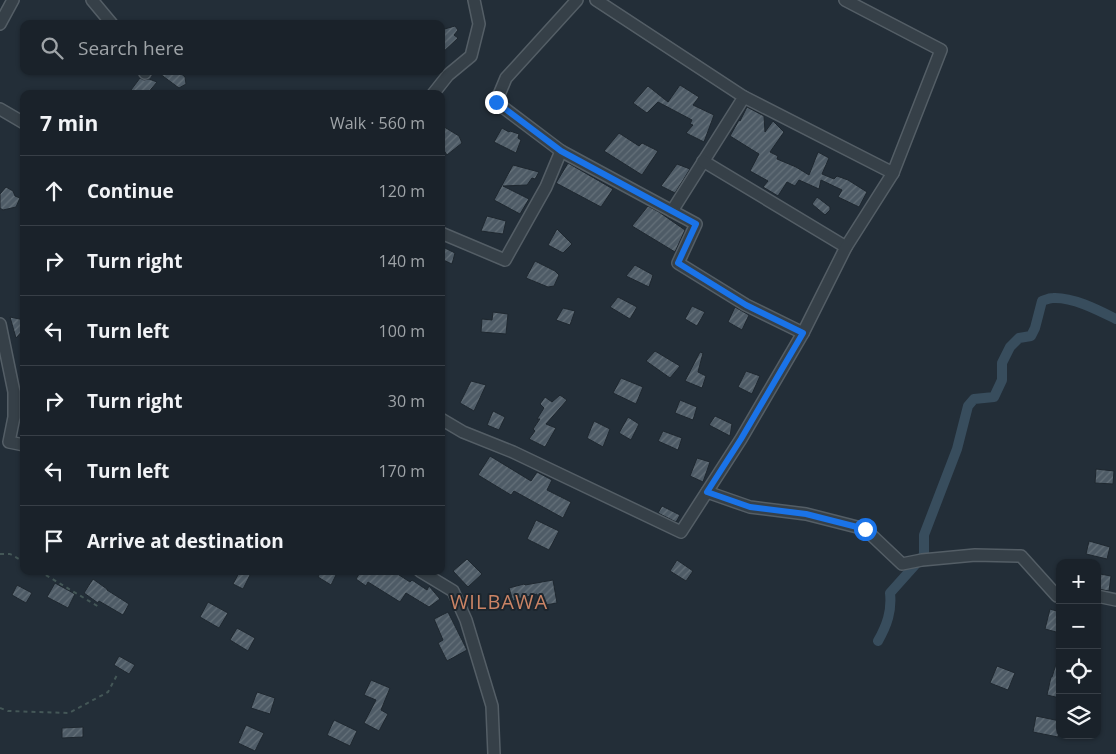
<!DOCTYPE html>
<meta charset="utf-8">
<style>
:root{--surface:#1a222a;--page:#272f36;--text:#f1f3f6;--muted:#9fa4a8;--line:#383f47}
body{margin:0;font-family:"Open Sans",sans-serif;background:var(--page);color:var(--text)}
.controls{position:absolute;right:15px;bottom:15px;display:grid;overflow:hidden;border-radius:10px;box-shadow:0 1px 4px #0004}
.controls button{width:45px;height:45px;display:grid;place-items:center;padding:0;border:0;border-bottom:1px solid var(--line);background:var(--surface);color:var(--text);font:25px sans-serif}
.stop{position:absolute;width:15px;height:15px;margin:-11px;border:4px solid #1a73e8;border-radius:50%;background:#fff}
.stop.end{background:#1a73e8;border-color:#fff;box-shadow:0 1px 5px #0008}
.list{margin:0;padding:0;list-style:none}
h2{display:flex;justify-content:space-between;align-items:center;height:65px;margin:0;padding:0 20px;font-size:21px}
h2 small{font-size:16px;font-weight:400;color:var(--muted)}
.list li{display:grid;grid-template-columns:32px 1fr auto;gap:15px;align-items:center;box-sizing:border-box;height:70px;padding:0 20px;border-top:1px solid var(--line)}
.list b{display:block;font-size:19px;white-space:nowrap}
.list em{font-size:16px;font-style:normal;color:var(--muted)}
.icon{flex:none;width:28px;height:28px;fill:none;stroke:currentColor;stroke-width:2;stroke-linecap:round;stroke-linejoin:round}
.map{position:relative;flex:none;width:1116px;height:754px;overflow:hidden}
.search{position:absolute;background:var(--surface);box-shadow:0 1px 4px #0004;left:20px;top:20px;width:425px;height:55px;display:flex;align-items:center;gap:12px;box-sizing:border-box;padding:0 18px;border-radius:10px;color:var(--muted);font-size:19px}
.panel{position:absolute;background:var(--surface);box-shadow:0 1px 4px #0004;left:20px;top:90px;width:425px;height:485px;border-radius:10px}
.map>svg:first-child{display:block}
</style>
<div class="map">
<svg width="1116" height="754" viewBox="0 0 1116 754">
<defs>
<pattern id="building-hatch" width="6" height="6" patternUnits="userSpaceOnUse" patternTransform="scale(1.25)"><rect width="6" height="6" fill="#4e5b66"/><path d="M-1 1l2-2M0 6l6-6M5 7l2-2" fill="none" stroke="#65717a"/></pattern>
</defs>
<rect width="100%" height="100%" fill="#232e38"/>
<g fill="none" stroke-linecap="round" stroke-linejoin="round">
<path stroke="#384d5d" stroke-width="10" d="M878,641c9,-16 14,-30 12,-48l34,-38v-20l33,-86 11,-43 6,-7 20,-2 8,-17v-17l8,-16 9,-9 12,-2 4,-8 7,-27c3,-1 7,-3 11,-3 20,-1 45,12 63,21"/>
</g>
<g fill="url(#building-hatch)" stroke="#1e272f">
<path d="M455,26l3,4 -4,5 4,3 -17,16v-24z"/>
<path d="M156,71h22l7,6 1,7 -7,4z"/>
<path d="M140,78l4,2 5,-1 8,3 -10,12h-19z"/>
<path d="M680,85l19,12 -6,8 21,10 -10,27 -18,-9 7,-8 -3,-1 2,-4 -34,-18 -11,11 -14,-10 15,-17 20,16z"/>
<path d="M747,107l17,9 1,16 8,-11 11,11 -14,20 8,4 -1,3 19,8 13,8 9,-23 11,6 -7,16 12,5 3,-3 11,4 19,12 -8,15 -21,-10 4,-7 -21,-10 -2,9 -20,-9 -4,6 -8,-4 -9,14 -15,-9 5,-6 -18,-10 9,-17 -29,-18 9,-16 1,1z"/>
<path d="M441,125l18,11 3,7 -15,12 -6,-9z"/>
<path d="M502,128l7,4 1,-1 9,3 -1,4 3,2 -5,13 -22,-11z"/>
<path d="M619,133l20,13 3,-3 16,8 -16,24 -38,-24z"/>
<path d="M568,163l45,26 -12,18 -45,-24z"/>
<path d="M677,164l13,5 -15,24 -14,-7z"/>
<path d="M513,165l26,7 -4,7 -3,-1 -5,7 -24,1 26,13 -9,15 -26,-14z"/>
<path d="M6,187l7,4 2,5 5,2 -4,9 -13,3 -3,-2v-14z"/>
<path d="M817,197l13,10v3l-5,5 -13,-11z"/>
<path d="M648,206l11,6 26,18 -10,22 -43,-26z"/>
<path d="M487,216l19,5 -3,13 -22,-3z"/>
<path d="M557,229l15,15 -9,9 -15,-8z"/>
<path d="M441,246l14,7 -3,11 -11,-5z"/>
<path d="M535,261l20,10 4,4 -5,11 -6,1 -22,-9z"/>
<path d="M635,265l18,10 -4,12 -23,-11z"/>
<path d="M618,297l19,10 -7,12 -20,-12z"/>
<path d="M692,306l13,6 -8,14 -12,-7z"/>
<path d="M735,307l14,8 -7,15 -14,-8z"/>
<path d="M563,308l12,3 -5,14 -14,-5z"/>
<path d="M493,312l15,2 -2,20 -25,-2 1,-13 10,1z"/>
<path d="M10,317l14,3v9l-8,9z"/>
<path d="M655,351l25,15 -10,12 -24,-17z"/>
<path d="M700,352l3,1 -5,19 8,4 -4,12 -17,-7z"/>
<path d="M746,371l14,5 -8,18 -14,-7z"/>
<path d="M621,378l22,9 -7,17 -23,-11z"/>
<path d="M471,381l15,4 -12,26 -14,-8z"/>
<path d="M560,395l7,5 -21,24 10,4 -11,19 -16,-8 6,-8 -2,-2 7,-10h-3l7,-11 -4,-4 5,-7 7,5z"/>
<path d="M680,400l17,7 -4,13 -18,-7z"/>
<path d="M493,411l12,6 -6,13 -12,-5z"/>
<path d="M715,416l17,8 -2,12 -21,-11z"/>
<path d="M628,417l11,7 -8,16 -12,-7z"/>
<path d="M594,421l16,8 -7,18 -16,-9z"/>
<path d="M663,431l19,7 -4,12 -20,-9z"/>
<path d="M490,456l41,25 6,-9 15,8 -5,10 24,12 -8,16 -49,-27 -3,4 -33,-20z"/>
<path d="M697,458l13,4 -7,20 -13,-6z"/>
<path d="M1096,469l18,2 -1,13 -18,-1z"/>
<path d="M662,506l18,9 -4,7 -18,-9z"/>
<path d="M536,520l23,11 -10,19 -22,-11z"/>
<path d="M1089,541l21,6 -3,12 -21,-5z"/>
<path d="M467,559l15,15 -14,13 -15,-16z"/>
<path d="M677,560l16,11 -7,10 -16,-10z"/>
<path d="M240,571h12l-9,18 -10,-5z"/>
<path d="M321,571h9l6,4 -5,10 -13,-8z"/>
<path d="M361,571h32l17,11 2,-2 15,10 2,-4 11,13 -11,8 -23,-14 -6,9 -32,-20 -2,4 -10,-7z"/>
<path d="M1100,574l11,2 -2,15 -11,-2z"/>
<path d="M93,579l14,10v1l22,14 -6,11 -24,-14 -1,2 -14,-10z"/>
<path d="M553,580l4,23 -18,3 -2,-12 -24,7 -4,-13 15,-4 1,1z"/>
<path d="M55,583l20,11 -7,14 -21,-11z"/>
<path d="M17,585l15,8 -6,10 -14,-8z"/>
<path d="M208,602l20,11 -9,15 -19,-11z"/>
<path d="M1050,609l10,3v21l-15,-4z"/>
<path d="M448,612l19,38 -20,11 -9,-18 5,-3 -9,-21z"/>
<path d="M237,628l18,10 -7,13 -18,-11z"/>
<path d="M119,656l16,9 -6,9 -15,-9z"/>
<path d="M1058,658h2v40l-13,-3 4,-18h1z"/>
<path d="M997,666l18,7 -7,17 -18,-7z"/>
<path d="M371,680l19,8 -9,22 7,4 -9,17 -15,-8 12,-23 -12,-5z"/>
<path d="M257,692l18,6 -5,16 -19,-6z"/>
<path d="M1036,716l24,5 -2,16 -25,-5z"/>
<path d="M334,720l23,11 -7,15 -23,-11z"/>
<path d="M246,725l18,8 -9,18 -17,-8z"/>
<path d="M83,727v10l-21,1v-10z"/>
</g>
<g fill="none" stroke-linecap="round" stroke-linejoin="round">
<g stroke="#545e66" stroke-width="14">
<g id="minor">
<path d="M92,0l20,24"/>
<path d="M596,0l148,97 -72,114"/>
<path d="M0,24l13,-24"/>
<path d="M144,71l1,2"/>
<path d="M433,94l15,-19 23,-19 8,-32 -5,-24"/>
<path d="M744,97l149,76"/>
<path d="M0,109l24,14"/>
<path d="M561,151l135,73 -18,39 68,42 57,28"/>
<path d="M703,161l143,86"/>
<path d="M441,233l64,27 41,-73 15,-36 -65,-49 10,-24 71,-78"/>
<path d="M0,324l14,68v25l-5,25 15,3"/>
<path d="M441,419l22,13 50,20 168,80 60,-93 62,-106 43,-86 47,-74 48,-123 -96,-50"/>
<path d="M707,492l43,15 56,7 59,15 37,35 20,-4 53,-5 46,1 36,40h3"/>
<path d="M420,571l33,20 13,29 26,86 2,48"/>
<path d="M1097,596l19,4"/>
</g>
</g>
<g stroke="#445757" stroke-width="2" stroke-dasharray="4 4" stroke-linecap="butt">
<path d="M0,554h10l14,8"/>
<path d="M39,571l60,36"/>
<path d="M0,708l8,3 61,2 39,-21 9,-17"/>
</g>
<use href="#minor" stroke="#364048" stroke-width="11"/>
</g>
<g fill="none" stroke-linecap="round" stroke-linejoin="round">
<path stroke="#1a73e8" stroke-width="6" d="M496,102l65,49 135,73 -18,39 68,42 57,28 -62,106 -34,53 43,15 56,7 59,15"/>
</g>
<g text-anchor="middle" dominant-baseline="central" stroke-width="4" stroke-linejoin="round" paint-order="stroke">
<g font-size="20" letter-spacing="1" fill="#cb8465" stroke="#1c252d">
<text x="499" y="601">WILBAWA</text>
</g>
</g>
</svg>
<div class="controls">
<button>+</button>
<button>−</button>
<button><svg class="icon" aria-label="locate" viewBox="0 0 24 24"><circle cx="12" cy="12" r="6"/><path d="M12 2v4M12 18v4M2 12h4M18 12h4"/></svg></button>
<button><svg class="icon" aria-label="layers" viewBox="0 0 24 24"><path d="M12 4l9 5-9 5-9-5zM3 14l9 5 9-5"/></svg></button>
</div>
<div class="stop" style="left:865px;top:529px"></div>
<div class="stop end" style="left:496px;top:102px"></div>
<div class="search"><svg class="icon" aria-label="search" viewBox="0 0 24 24"><circle cx="10" cy="10" r="6"/><path d="M15 15l6 6"/></svg>Search here</div>
<section class="panel">
<h2>7 min<small>Walk · 560 m</small></h2>
<ul class="list">
<li><svg class="icon" aria-label="ahead" viewBox="0 0 24 24"><path d="M12 20V5M6 11l6-6 6 6"/></svg><div><b>Continue</b></div><em>120 m</em></li>
<li><svg class="icon" aria-label="right" viewBox="0 0 24 24"><path d="M7 20v-9h11M14 6l5 5-5 5"/></svg><div><b>Turn right</b></div><em>140 m</em></li>
<li><svg class="icon" aria-label="left" viewBox="0 0 24 24"><path d="M17 20v-9H6M10 6l-5 5 5 5"/></svg><div><b>Turn left</b></div><em>100 m</em></li>
<li><svg class="icon" aria-label="right" viewBox="0 0 24 24"><path d="M7 20v-9h11M14 6l5 5-5 5"/></svg><div><b>Turn right</b></div><em>30 m</em></li>
<li><svg class="icon" aria-label="left" viewBox="0 0 24 24"><path d="M17 20v-9H6M10 6l-5 5 5 5"/></svg><div><b>Turn left</b></div><em>170 m</em></li>
<li><svg class="icon" aria-label="arrive" viewBox="0 0 24 24"><path d="M6 21V4h12l-3 4 3 4H6"/></svg><div><b>Arrive at destination</b></div></li>
</ul>
</section>
</div>
